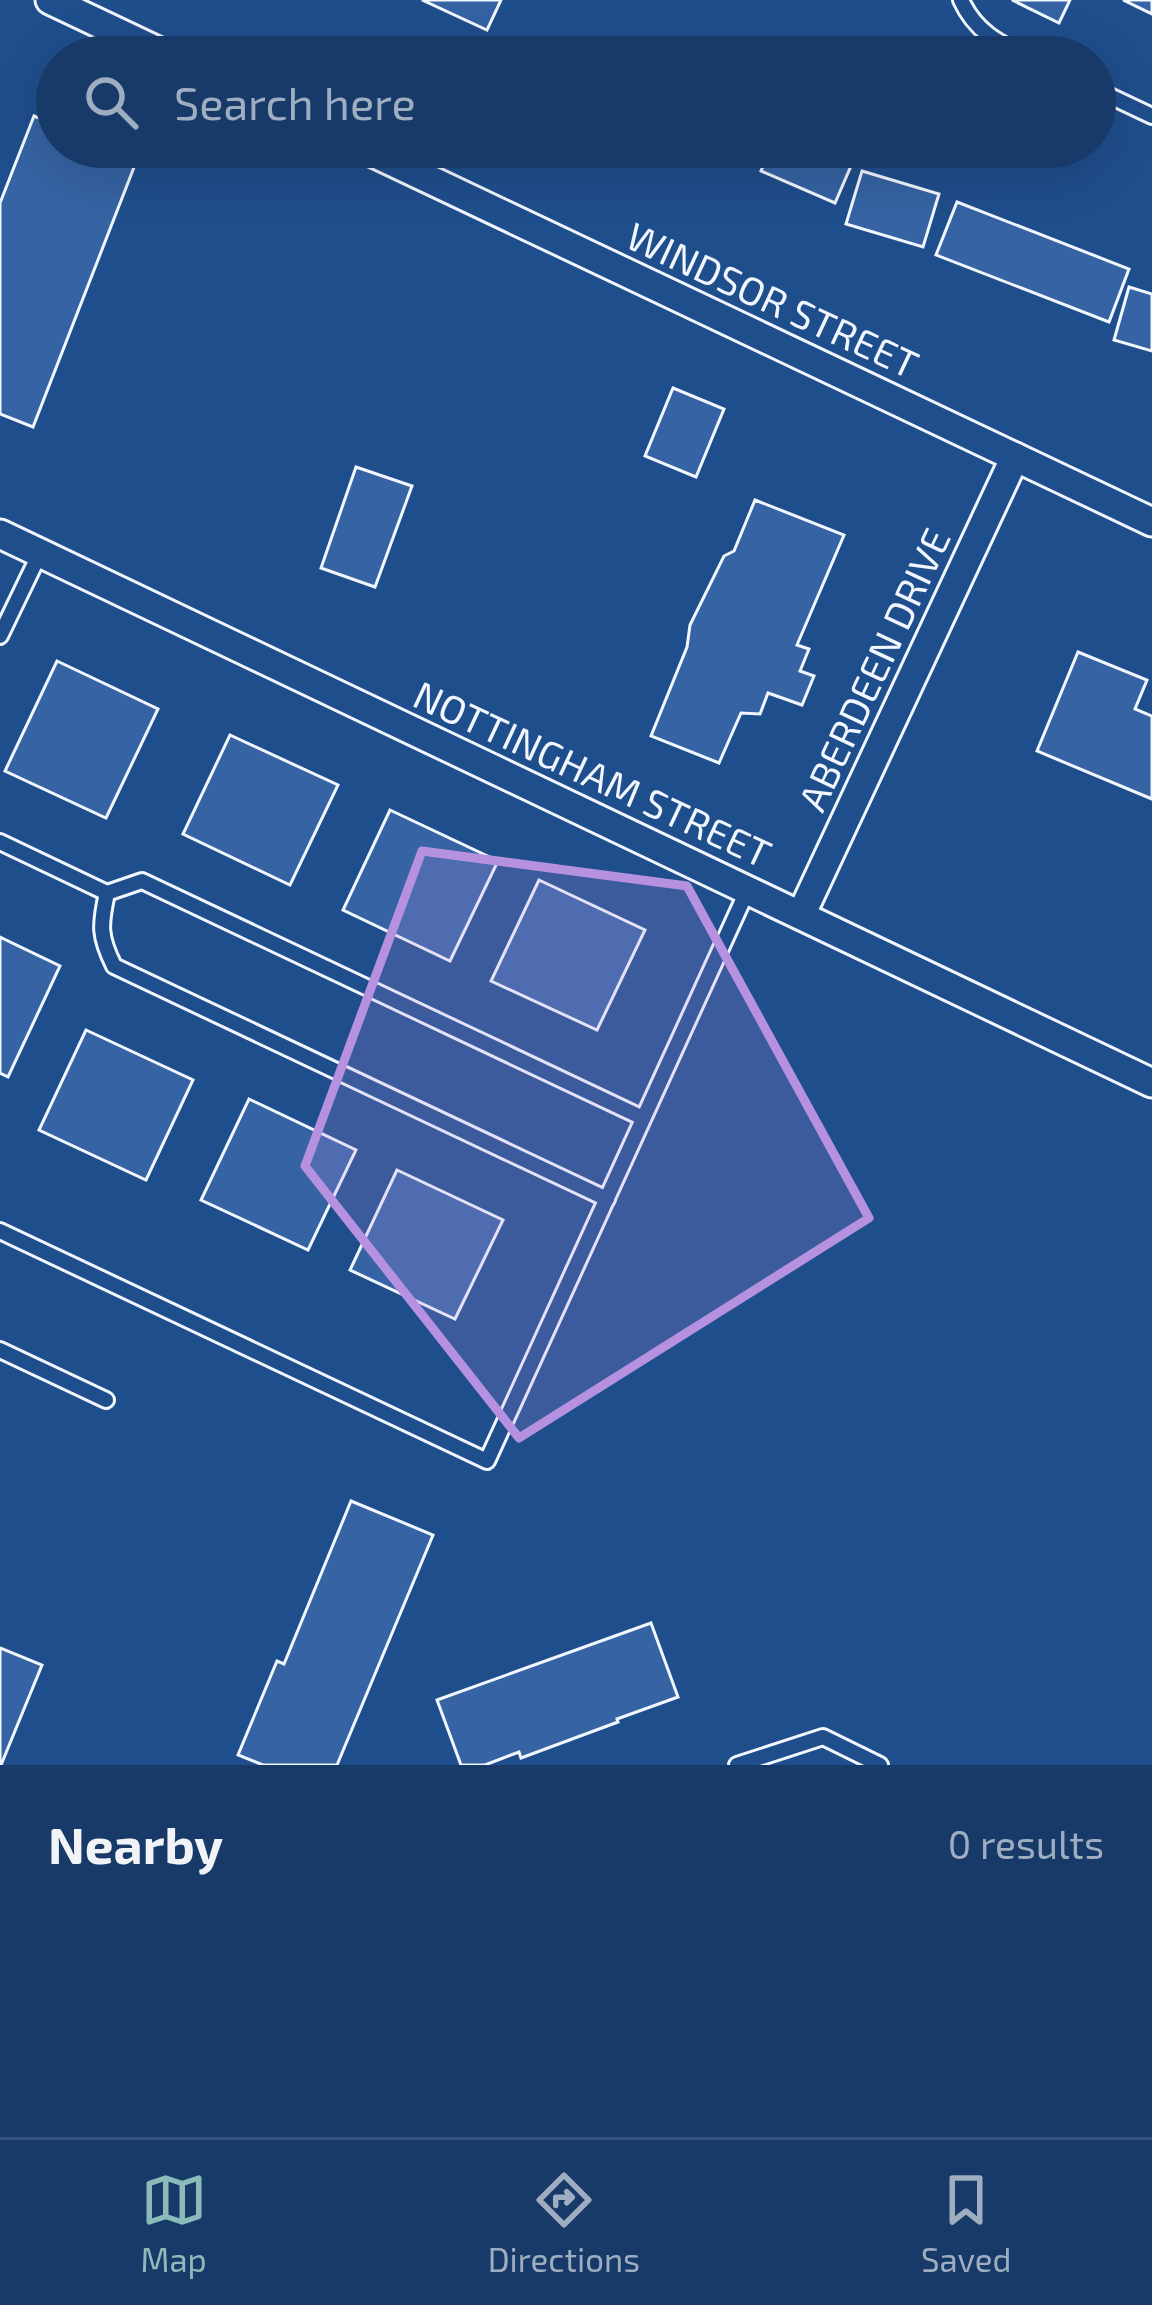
<!DOCTYPE html>
<style>
:root{--surface:#173a69;--page:#244571;--text:#f1f3f6;--muted:#9eadc0;--line:#36547d;--accent:#8bbbb9}
body{margin:0;font-family:"Exo 2",sans-serif;background:var(--page);color:var(--text)}
.list{margin:0;padding:0;list-style:none}
h2{display:flex;justify-content:space-between;align-items:center;height:156px;margin:0;padding:0 48px;font-size:51px}
h2 small{font-size:39px;font-weight:400;color:var(--muted)}
.icon{flex:none;width:66px;height:66px;fill:none;stroke:currentColor;stroke-width:2;stroke-linecap:round;stroke-linejoin:round}
.map{position:relative;flex:none;width:1152px;height:1765px;overflow:hidden}
.search{position:absolute;background:var(--surface);box-shadow:0 12px 48px #0002;left:36px;right:36px;top:36px;height:132px;display:flex;align-items:center;gap:30px;box-sizing:border-box;padding:0 42px;border-radius:66px;color:var(--muted);font-size:45px}
.sheet{height:372px;background:var(--surface)}
nav{display:flex;justify-content:space-around;align-items:center;box-sizing:border-box;height:168px;border-top:3px solid var(--line);background:var(--surface);font-size:33px;color:var(--muted)}
nav a{display:grid;justify-items:center;gap:6px}
nav .on{color:var(--accent)}
.map>svg:first-child{display:block}
</style>
<div class="map">
<svg width="1152" height="1765" viewBox="0 0 1152 1765">
<rect width="100%" height="100%" fill="#1f4e8c"/>
<g fill="#3563a3" stroke="#f2f6ff" stroke-width="3">
<path d="M422,0h79l-14,30z"/>
<path d="M1012,0h58l-11,23z"/>
<path d="M1123,0h29v14z"/>
<path d="M34,116l23,9v22h57l24,10 -105,270 -33,-13v-211z"/>
<path d="M771,147h74l12,5 -22,51 -74,-32z"/>
<path d="M862,171l77,23 -16,53 -77,-23z"/>
<path d="M957,202l172,67 -20,53 -173,-67z"/>
<path d="M1129,287l23,7v57l-38,-11z"/>
<path d="M673,388l51,21 -28,68 -51,-21z"/>
<path d="M356,467l56,19 -37,101 -54,-19z"/>
<path d="M755,500l89,35 -47,110 12,4 -9,22 14,5 -12,29 -34,-12 -8,21 -19,-1 -22,50 -68,-27 36,-89 3,-22 34,-69 10,-5z"/>
<path d="M1078,652l69,28 -12,29 17,7v83l-115,-48z"/>
<path d="M57,661l101,48 -52,109 -101,-47z"/>
<path d="M230,735l108,50 -48,100 -107,-51z"/>
<path d="M390,810l108,51 -48,100 -107,-51z"/>
<path d="M539,880l106,50 -48,100 -106,-49z"/>
<path d="M0,937l60,29 -52,111 -8,-4z"/>
<path d="M86,1030l107,50 -47,100 -107,-50z"/>
<path d="M249,1099l107,51 -48,100 -107,-50z"/>
<path d="M397,1170l106,50 -48,99 -105,-49z"/>
<path d="M351,1501l82,34 -96,230h-74l-25,-10 39,-94 7,3z"/>
<path d="M651,1623l27,74 -61,22 1,3 -97,36 -2,-6 -34,13h-24l-24,-65z"/>
<path d="M0,1648l42,17 -41,100h-1z"/>
</g>
<g fill="none" stroke-linecap="round" stroke-linejoin="round">
<g stroke="#f2f6ff" stroke-width="20">
<g id="service">
<path d="M961,0c14,31 37,43 67,57"/>
<path d="M1095,89l57,27"/>
<path d="M0,636l40,-83"/>
<path d="M0,842l107,51"/>
<path d="M607,1199l-493,-233c-15,-30 -14,-41 -7,-73l35,-12 501,237"/>
<path d="M0,1231l487,230 261,-572"/>
<path d="M0,1350l106,50"/>
<path d="M737,1765l86,-28 57,28"/>
</g>
</g>
<g stroke="#f2f6ff" stroke-width="33">
<g id="minor">
<path d="M50,0l120,57"/>
<path d="M361,147l791,375"/>
<path d="M0,534l1152,549"/>
<path d="M801,915l214,-458"/>
</g>
</g>
<use href="#service" stroke="#1f4e8c" stroke-width="14"/>
<use href="#minor" stroke="#1f4e8c" stroke-width="27"/>
</g>
<path fill="#b691df" fill-opacity="0.2" stroke="#b691df" stroke-width="9" stroke-linejoin="round" d="M422,851l265,35 182,332 -350,220 -214,-272z"/>
<g text-anchor="middle" dominant-baseline="central" stroke-width="9" stroke-linejoin="round" paint-order="stroke">
<g font-size="39" fill="#f2f6ff" stroke="#1f4e8c">
<text transform="translate(773 299) rotate(25)">WINDSOR STREET</text>
<text transform="translate(873 669) rotate(-65)">ABERDEEN DRIVE</text>
<text transform="translate(593 773) rotate(25)">NOTTINGHAM STREET</text>
</g>
</g>
</svg>
<div class="search"><svg class="icon" aria-label="search" viewBox="0 0 24 24"><circle cx="10" cy="10" r="6"/><path d="M15 15l6 6"/></svg>Search here</div>
</div>
<section class="sheet">
<h2>Nearby<small>0 results</small></h2>
<ul class="list">
</ul>
</section>
<nav>
<a class="on"><svg class="icon" aria-label="map" viewBox="0 0 24 24"><path d="M3 6l6-2 6 2 6-2v14l-6 2-6-2-6 2zM9 4v14M15 6v14"/></svg>Map</a>
<a><svg class="icon" aria-label="directions" viewBox="0 0 24 24"><path d="M12 3l9 9-9 9-9-9zM9 14v-3h6M13 9l2 2-2 2"/></svg>Directions</a>
<a><svg class="icon" aria-label="saved" viewBox="0 0 24 24"><path d="M7 4h10v16l-5-4-5 4z"/></svg>Saved</a>
</nav>
